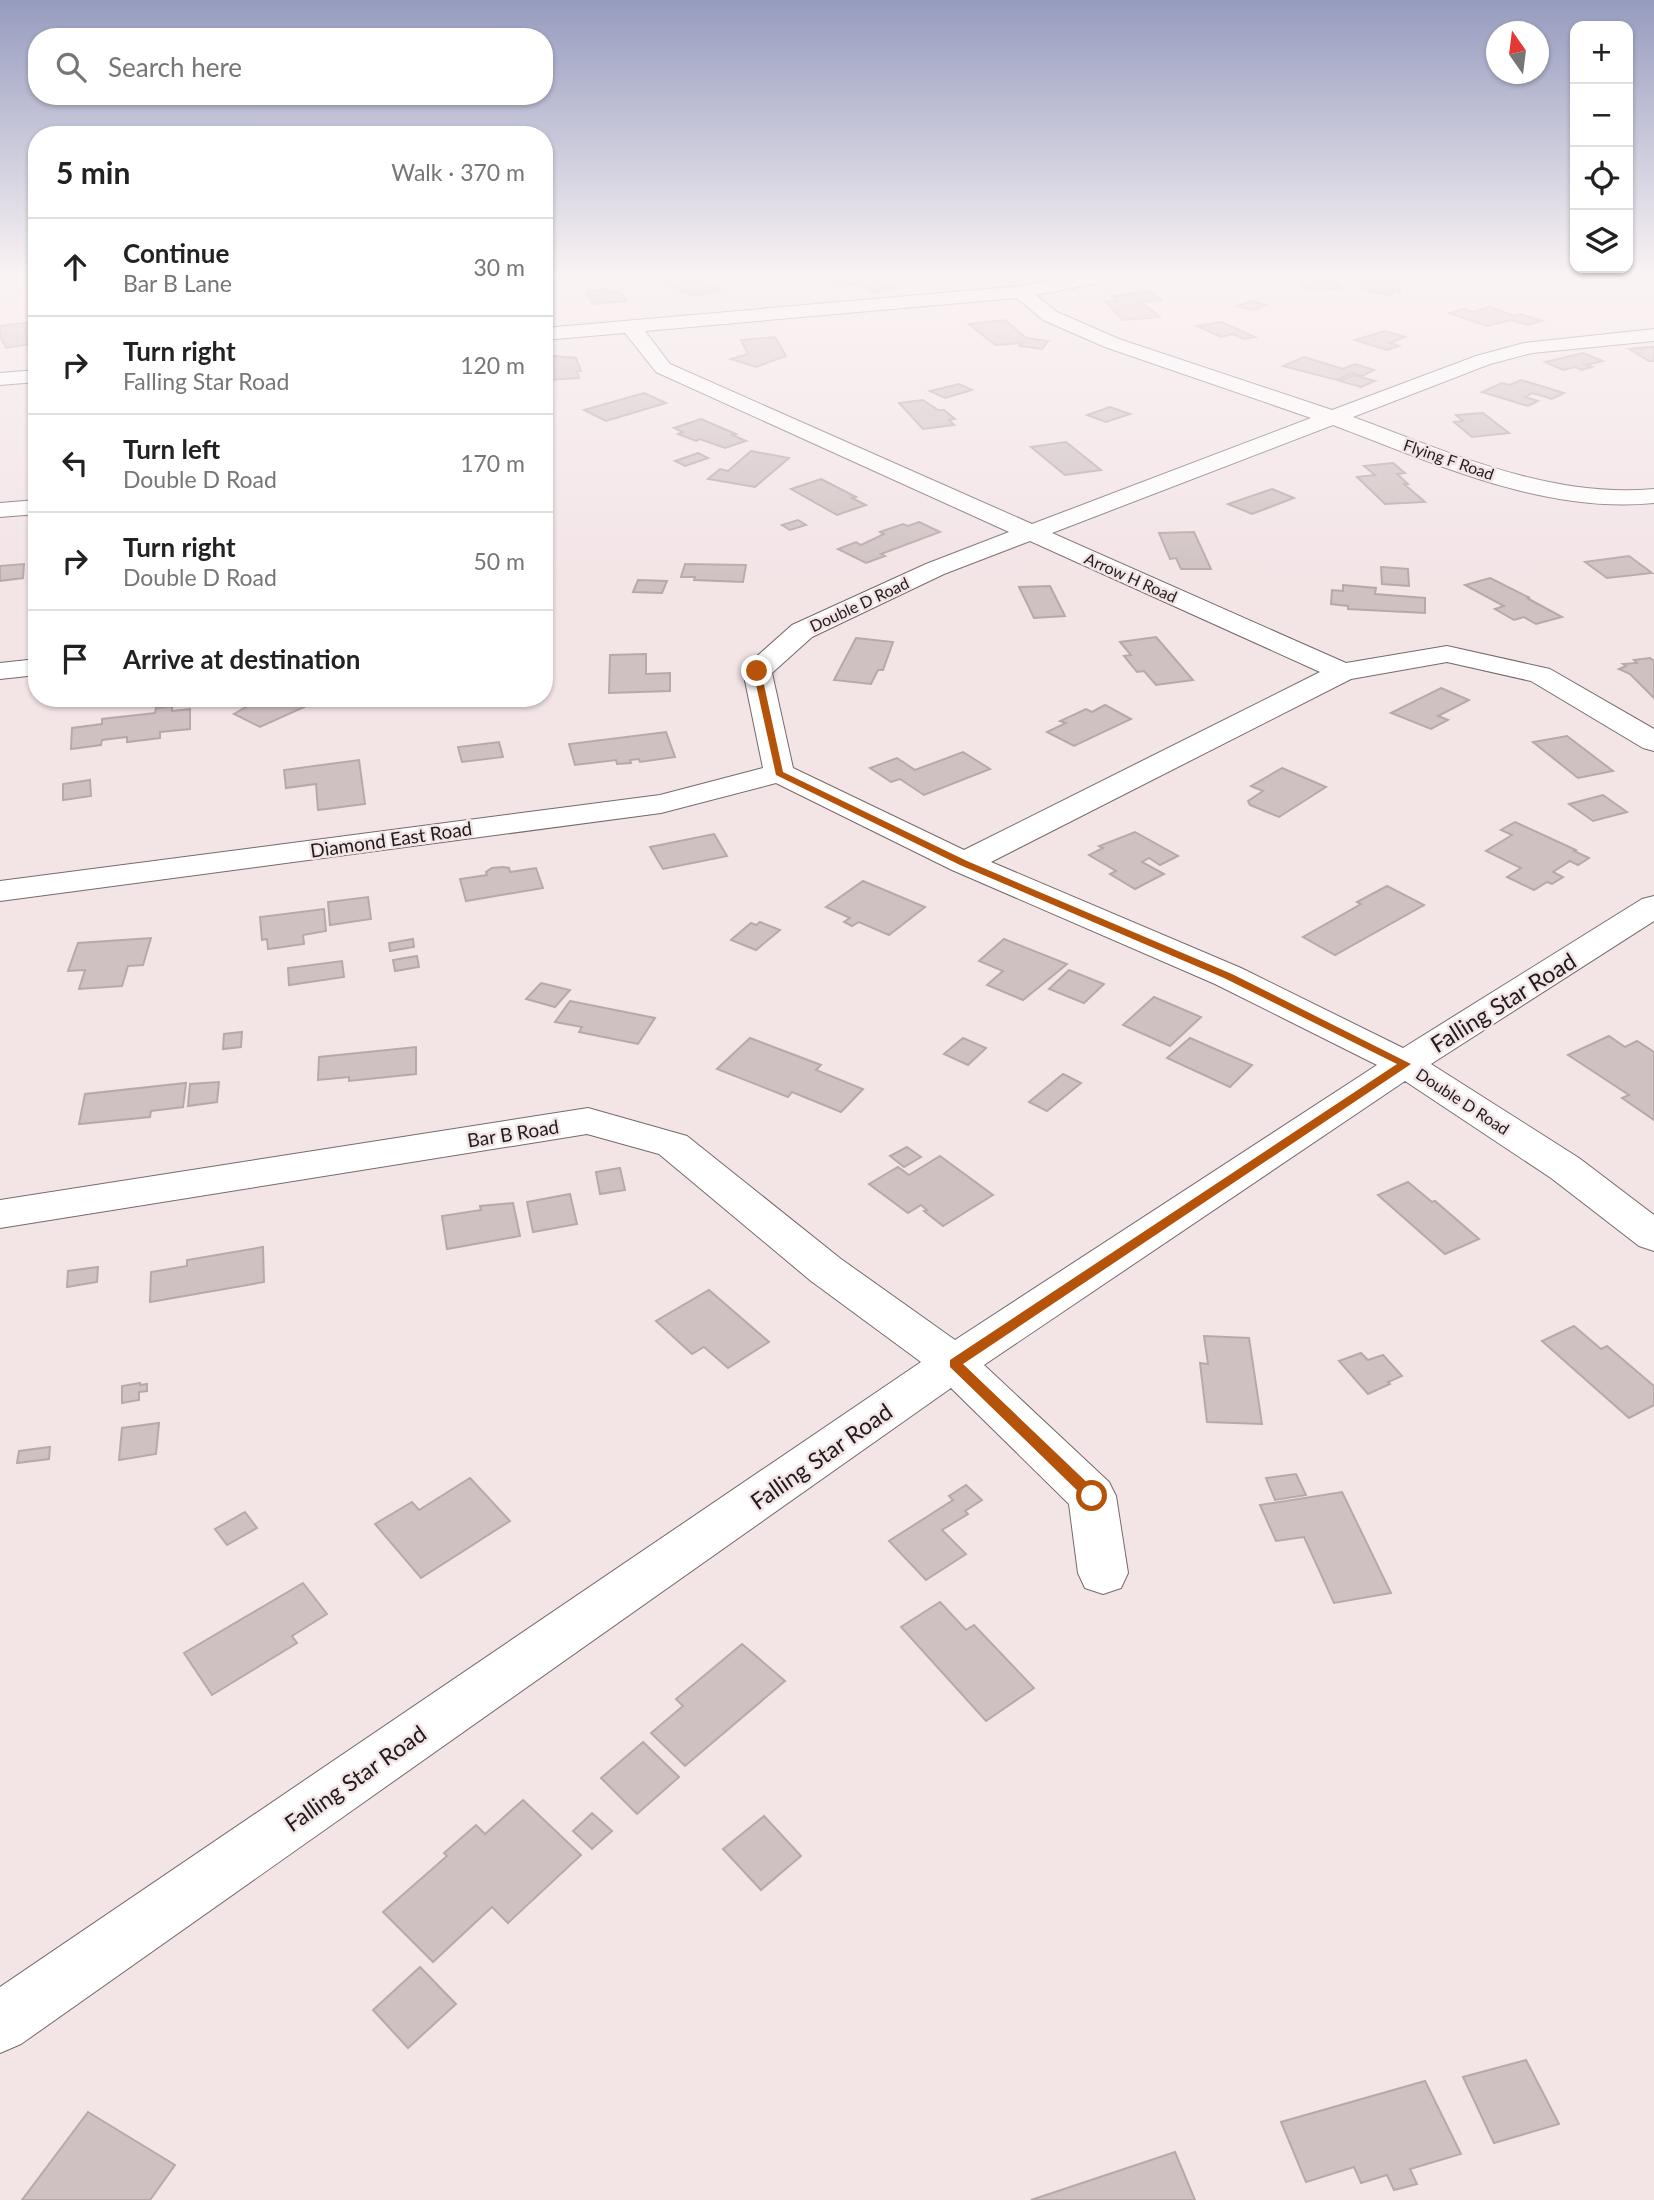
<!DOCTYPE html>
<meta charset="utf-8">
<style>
:root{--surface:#fff;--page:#f2f2f2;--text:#222;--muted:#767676;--line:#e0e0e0}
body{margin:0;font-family:Lato,sans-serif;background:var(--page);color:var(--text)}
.controls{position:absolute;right:21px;top:21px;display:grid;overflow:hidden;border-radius:14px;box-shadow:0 2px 5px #0004}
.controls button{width:63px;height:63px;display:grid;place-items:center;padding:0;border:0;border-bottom:2px solid var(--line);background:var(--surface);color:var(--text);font:35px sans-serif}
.compass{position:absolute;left:1486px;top:21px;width:63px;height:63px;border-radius:50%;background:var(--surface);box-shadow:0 2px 5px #0004;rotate:346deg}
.stop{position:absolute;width:21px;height:21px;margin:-16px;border:5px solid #b45309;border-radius:50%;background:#fff}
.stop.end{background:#b45309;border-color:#fff;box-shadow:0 2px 7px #0008}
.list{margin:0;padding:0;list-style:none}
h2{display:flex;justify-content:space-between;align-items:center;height:91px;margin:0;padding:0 28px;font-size:30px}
h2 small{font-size:23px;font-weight:400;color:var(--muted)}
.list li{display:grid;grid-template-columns:46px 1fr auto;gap:21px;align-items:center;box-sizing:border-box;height:98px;padding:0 28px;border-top:2px solid var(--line)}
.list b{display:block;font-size:26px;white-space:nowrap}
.list p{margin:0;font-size:23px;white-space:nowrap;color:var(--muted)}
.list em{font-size:23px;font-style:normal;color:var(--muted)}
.icon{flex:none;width:38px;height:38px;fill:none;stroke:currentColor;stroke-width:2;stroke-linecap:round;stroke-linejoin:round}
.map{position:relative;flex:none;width:1654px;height:2200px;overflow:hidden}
.search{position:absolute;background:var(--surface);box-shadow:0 2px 5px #0004;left:28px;top:28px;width:525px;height:77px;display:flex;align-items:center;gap:18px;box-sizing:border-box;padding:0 24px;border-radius:28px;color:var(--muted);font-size:26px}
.panel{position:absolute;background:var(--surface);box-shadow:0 2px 5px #0004;left:28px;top:126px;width:525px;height:581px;border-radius:28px}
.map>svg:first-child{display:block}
</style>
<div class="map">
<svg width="1654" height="2200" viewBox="0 0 1654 2200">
<rect width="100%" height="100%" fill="#f3e4e6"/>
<g fill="#cfc1c2" stroke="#b7a9aa" stroke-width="2">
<path d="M674,277h24l23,13 -28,6 -32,-16z"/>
<path d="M814,277h57l3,1 -2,2 20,8 -18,4 -9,-5z"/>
<path d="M1329,277l1,3 10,3 1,6 -33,1 -1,-3 -7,-1 -1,-8 -4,-1z"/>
<path d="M1362,279l38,3v10l-8,-1v4l-30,-5z"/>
<path d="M608,289l2,3 10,-1 7,10 -34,3 -6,-10 4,-1 -2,-2z"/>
<path d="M1151,291l11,9 -21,2 19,15 -37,3 -17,-18 12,-1 -6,-5z"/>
<path d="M1251,301l15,4 -13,5 -15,-4z"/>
<path d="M1489,307l26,9 5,-2 22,7 -14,4 -16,-5 -25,6 -38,-13 14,-4 10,3z"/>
<path d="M1005,320l21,18 22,3 -6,8 -23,-3 3,-3 -27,2 -26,-21z"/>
<path d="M31,322l6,11v10l-31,5 -6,-12v-10z"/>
<path d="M1221,322l34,15 -11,2 -12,-5 -11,3 -24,-11z"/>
<path d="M1385,331l20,6 -15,6 9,3 -12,4 -32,-10z"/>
<path d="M775,337l11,19 -30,11 -25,-8 17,-5 -7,-14z"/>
<path d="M1648,347h6v14h-5l-20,-12z"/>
<path d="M1583,353l20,8 -17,4 6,2 -10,3 -7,-3 -12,3 -18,-8z"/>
<path d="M544,355l32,3 5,13h-4l2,7 -31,2 -4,-6z"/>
<path d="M1304,357l39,12 12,-5 19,6 -12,6 -10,-3 -15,7 -54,-14z"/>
<path d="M1353,375l22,6 -14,6 -21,-6z"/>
<path d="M1521,380l43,13 -12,6 -20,-6 -7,4 13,4 -10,5 -46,-14 20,-9 8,2z"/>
<path d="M959,384l13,6 -27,8 -15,-7z"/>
<path d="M644,393l22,10 -60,18 -22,-11z"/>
<path d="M923,400l15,10h6l11,9 -6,1 5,5 -31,4 -24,-26z"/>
<path d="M1110,407l20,7 -24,8 -19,-7z"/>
<path d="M1483,413l26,20 -37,4 -18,-15 9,-1 -7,-6z"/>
<path d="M701,419l35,15 -4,1 14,6 -21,7 -25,-9 -4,2 -18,-7 5,-2 -9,-4z"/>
<path d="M1066,442l35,28 -36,5 -34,-28z"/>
<path d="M751,451l38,7 -34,29 -47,-8 12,-10 8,2z"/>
<path d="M698,453l10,5 -23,8 -10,-5z"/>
<path d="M1393,463l12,10 -8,1 11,10h-4l21,18 -40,2 -28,-27 18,-2 -11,-9z"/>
<path d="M821,479l35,18 -4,1 14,7 -29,10 -46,-26z"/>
<path d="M1272,489l22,9 -42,16 -24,-10z"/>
<path d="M798,520l8,5 -16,5 -8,-5z"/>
<path d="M919,522l21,10 -59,22 4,2 -19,7 -28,-14 18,-7 5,3 23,-11 -4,-2 23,-8 5,2z"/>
<path d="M1194,532l17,37h-30l-5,-11 -6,1 -11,-26z"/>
<path d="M1629,556l23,17 -45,5 -22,-16z"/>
<path d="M24,564l-1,14 -23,3v-15z"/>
<path d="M685,564l61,1 -3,17 -49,-2 1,-3h-14z"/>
<path d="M1381,567l27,2 1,17 -27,-2z"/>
<path d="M1490,578l40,20h-3l35,19 -26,7 -12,-7 -10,3 -19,-11 9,-3 -39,-21z"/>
<path d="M638,580l29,1 -5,12 -29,-1z"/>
<path d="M1343,585l33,3 -1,6 50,4v15l-77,-4v-3l-17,-2 1,-14 11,1z"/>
<path d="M1050,586l15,30 -31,2 -15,-31z"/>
<path d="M1156,637l37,43 -37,5 -12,-14 -7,1 -13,-16 7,-1 -11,-13z"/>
<path d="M856,638l37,4 -10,28h-5l-7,14 -37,-4z"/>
<path d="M646,654v20l24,-1v18l-61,2 1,-38z"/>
<path d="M1650,658l4,3v37l-24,-24 -11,-5 7,-3 -3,-2 14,-1 -3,-3z"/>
<path d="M1441,688l28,12 -31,16 10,4 -17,9 -40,-16z"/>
<path d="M262,698h62l-64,29 -26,-13z"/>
<path d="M1105,705l26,14 -57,27 -27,-14 19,-9 -6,-2 26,-12 6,3z"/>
<path d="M172,706v5l18,-2v20l-30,3v6l-33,4v-5l-25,3 -1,5 -30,4 1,-21 30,-4v-5l53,-6 1,-5z"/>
<path d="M666,732l9,25 -35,5 -1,-3 -9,1 1,3 -14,1 -1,-4 -41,5 -6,-21z"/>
<path d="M1567,736l46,35 -35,7 -45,-36z"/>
<path d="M499,742l4,15 -41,5 -4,-15z"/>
<path d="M963,752l27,17 -66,26 -24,-16 -9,3 -21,-14 27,-10 18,12z"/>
<path d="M359,760l6,44 -47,6 -2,-26 -30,4 -2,-18z"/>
<path d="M1282,768l44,19 -47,30 -29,-12 -2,-4 15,-10 -12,-5z"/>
<path d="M90,780l1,16 -28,4v-16z"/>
<path d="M1603,795l24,17 -34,9 -24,-17z"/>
<path d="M1515,822l61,28 -2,1 15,7 -11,7 -8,-4 -17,11 10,5 -11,7 -5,-2 -13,8 -27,-13 14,-9 -35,-17 26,-16 -11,-5z"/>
<path d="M1135,832l43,24 -18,9 -11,-7 -7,4 22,12 -29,15 -25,-15 6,-3 -27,-16 14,-7 -4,-2z"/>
<path d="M714,834l13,22 -64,13 -13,-22z"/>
<path d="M503,867l6,1 1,4 26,-4 7,20 -77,13 -6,-22 27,-4 -1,-3 6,-4z"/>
<path d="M863,881l62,26 -36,28 -30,-13 -7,4 -8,-4 6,-4 -24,-11z"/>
<path d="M1387,886l37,19 -89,50 -32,-18 58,-33 -4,-2z"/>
<path d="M368,897l3,22 -41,6 -2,-23z"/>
<path d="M324,909l2,22 -23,4 1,9 -36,5 -1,-10 -5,1 -2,-23z"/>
<path d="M760,922l20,8 -24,20 -25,-10 20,-17 5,2z"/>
<path d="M151,938l-8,27 -15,1 -6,20 -43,3 6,-19 -17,1 10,-28z"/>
<path d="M413,939l1,8 -24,4 -1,-8z"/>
<path d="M1004,939l63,25 -44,36 -36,-15 16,-14 -24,-10z"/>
<path d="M417,956l2,11 -24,4 -2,-11z"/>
<path d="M342,961l2,16 -55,8 -1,-17z"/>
<path d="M1069,970l35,14 -20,19 -35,-14z"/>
<path d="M541,983l29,7 -15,17 -29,-8z"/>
<path d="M1154,997l47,20 -31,29 -47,-21z"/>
<path d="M570,1001l85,17 -17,26 -59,-12 3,-5 -27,-5z"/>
<path d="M242,1032l-1,15 -18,2 1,-15z"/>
<path d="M1609,1036l16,11 12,-6 17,11v68l-32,-22 7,-3 -61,-40z"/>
<path d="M750,1038l71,27 -5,5 47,19 -22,23 -49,-20 -4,5 -71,-28z"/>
<path d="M963,1038l23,10 -18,17 -24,-11z"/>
<path d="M1190,1038l62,27 -22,22 -63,-29z"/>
<path d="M416,1047v27l-67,7v-4l-31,3 1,-23z"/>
<path d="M1063,1074l18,9 -34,28 -18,-9z"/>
<path d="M219,1082l-2,20 -29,4 2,-22z"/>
<path d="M186,1083l-3,24 -32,4 -1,6 -71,7 6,-30z"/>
<path d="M907,1147l14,10 -17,10 -14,-11z"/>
<path d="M940,1156l53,39 -50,31 -19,-15 3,-1 -6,-5 -13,8 -39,-29 29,-17 11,8z"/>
<path d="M620,1168l5,22 -25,4 -4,-22z"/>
<path d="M1408,1182l24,20 3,-1 44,38 -34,15 -67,-59z"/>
<path d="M570,1194l7,30 -44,8 -6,-30z"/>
<path d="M513,1203l7,33 -73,13 -5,-33 39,-6 -1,-4z"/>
<path d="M263,1247l1,35 -114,20 1,-30 36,-6v-6z"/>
<path d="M98,1267l-1,15 -30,5 1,-16z"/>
<path d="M709,1290l60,52 -41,26 -24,-21 -12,7 -36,-33z"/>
<path d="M1574,1326l27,23 6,-3 47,40v19l-25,13 -87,-77z"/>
<path d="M1204,1336l45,2 13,86 -55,-2 -7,-59 8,1z"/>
<path d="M1361,1353l7,7 15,-5 19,21 -14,6 2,2 -22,10 -29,-33z"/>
<path d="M140,1383v2l7,-1v7l-8,1v8l-17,3v-17z"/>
<path d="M159,1423l-3,31 -37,6 3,-32z"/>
<path d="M50,1447l-1,12 -32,4 2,-12z"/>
<path d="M1296,1474l10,21 -31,5 -9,-22z"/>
<path d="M470,1478l40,43 -89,57 -46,-54 37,-22 7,8z"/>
<path d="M966,1485l16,15 -17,11 3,3 -26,16 24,24 -40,26 -37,-39 64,-41 -4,-4z"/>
<path d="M1342,1492l49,101 -57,10 -30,-66 -28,4 -16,-36z"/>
<path d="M245,1512l12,16 -30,17 -12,-16z"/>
<path d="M303,1583l24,31 -35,22 5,7 -85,52 -28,-42z"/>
<path d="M940,1602l26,28 8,-5 60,63 -48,33 -85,-94z"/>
<path d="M742,1644l43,37 -100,85 -34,-33 32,-27 -7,-7z"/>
<path d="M643,1742l36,35 -42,37 -36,-36z"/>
<path d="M523,1800l58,55 -73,68 -16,-16 -59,55 -50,-50 64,-56 -3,-3 32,-28 9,9z"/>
<path d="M592,1813l20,18 -20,18 -19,-18z"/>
<path d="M764,1816l37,40 -40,34 -38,-41z"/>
<path d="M420,1967l36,37 -48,44 -35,-38z"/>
<path d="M1526,2060l33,64 -65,19 -31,-66z"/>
<path d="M1425,2081l36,73 -51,15 7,15 -23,6 -7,-15 -26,8 -7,-16 -48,15 -25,-60z"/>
<path d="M88,2112l87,53 -25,35h-128z"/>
<path d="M1175,2152l20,48h-164z"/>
</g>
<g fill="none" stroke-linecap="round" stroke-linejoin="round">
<g stroke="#776a6b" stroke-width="2">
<g id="minor">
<path d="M1068,277h40l-9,6 -63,12 21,17 62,27 213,71 144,-54 48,-13 130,-14v12l-122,12 -42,11 -137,53c96,35 197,82 301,72v14c-111,11 -220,-40 -321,-78l-281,108 294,130 101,-17 103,23 104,60v22l-11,-3 -112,-67 -84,-19 -96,17 -360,183 250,106 162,80 239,-149 12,-3v25l-223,143 148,94 75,57v36l-15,-5 -88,-68 -146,-97 -421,284 125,117 7,14 12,77 -7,15 -18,6 -18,-6 -7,-15 -9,-69 -118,-116 -930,656 -21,9v-66l921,-625 -110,-81 -152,-127 -72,-20 -587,94v-28l588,-92 99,28 154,123 114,81 422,-275 -162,-81 -263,-114 -176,-87 -115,30 -661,88v-20l660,-86 103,-27 -20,-97 4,-6 45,-40 134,-61 83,-32 -353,-160 -31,-39 -81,7v-12l477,-42zM1017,298l26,22 62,27 206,71 -279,106 -362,-160 -25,-33zM1030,541l290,131 -356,178 -171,-82 -21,-95 40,-36 132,-63z"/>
<path d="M37,370v12l-37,3v-12z"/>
<path d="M37,500v14l-37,3v-14z"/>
<path d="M37,659v16l-37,4v-16z"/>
</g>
</g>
<use href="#minor" fill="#fff" fill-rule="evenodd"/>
</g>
<linearGradient id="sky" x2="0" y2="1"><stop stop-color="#969cbf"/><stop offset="0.47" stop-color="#faf3f4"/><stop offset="1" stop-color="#faf3f4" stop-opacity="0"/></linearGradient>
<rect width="1654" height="585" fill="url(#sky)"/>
<path fill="#b45309" d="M757,669l4,2 22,101 184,89 265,113 179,90 -448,300 134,128v8h-10l-137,-133v-7l447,-296 -173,-86 -264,-113 -184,-90 -23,-104z"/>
<g text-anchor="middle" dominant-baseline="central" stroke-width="5" stroke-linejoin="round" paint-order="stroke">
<g font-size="16" fill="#211c1c" stroke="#f3e4e6">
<text transform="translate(1449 459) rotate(19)">Flying F Road</text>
<text transform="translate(1131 577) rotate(24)">Arrow H Road</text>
<text transform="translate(859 604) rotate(-25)">Double D Road</text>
<text transform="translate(1463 1101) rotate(33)">Double D Road</text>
</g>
<g font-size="19" fill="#211c1c" stroke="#f3e4e6">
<text transform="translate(391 839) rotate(-8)">Diamond East Road</text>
<text transform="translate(513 1133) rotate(-9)">Bar B Road</text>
</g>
<g font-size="23" fill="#211c1c" stroke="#f3e4e6">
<text transform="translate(1503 1002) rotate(-32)">Falling Star Road</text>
<text transform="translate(821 1456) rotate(-35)">Falling Star Road</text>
<text transform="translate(355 1778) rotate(-35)">Falling Star Road</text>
</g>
</g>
</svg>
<div class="controls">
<button>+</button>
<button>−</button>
<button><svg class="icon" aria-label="locate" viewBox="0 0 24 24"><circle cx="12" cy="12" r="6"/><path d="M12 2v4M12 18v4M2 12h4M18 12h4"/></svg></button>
<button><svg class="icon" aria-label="layers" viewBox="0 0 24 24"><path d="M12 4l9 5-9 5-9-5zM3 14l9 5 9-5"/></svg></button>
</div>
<svg class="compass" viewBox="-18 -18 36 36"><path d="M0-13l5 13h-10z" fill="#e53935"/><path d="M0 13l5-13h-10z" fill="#767676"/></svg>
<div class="stop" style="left:1092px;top:1496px"></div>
<div class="stop end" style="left:757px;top:671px"></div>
<div class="search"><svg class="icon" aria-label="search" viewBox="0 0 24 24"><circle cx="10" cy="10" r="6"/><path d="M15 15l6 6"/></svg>Search here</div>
<section class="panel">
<h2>5 min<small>Walk · 370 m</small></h2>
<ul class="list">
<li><svg class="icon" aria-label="ahead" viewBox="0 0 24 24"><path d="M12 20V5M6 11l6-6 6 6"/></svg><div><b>Continue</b><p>Bar B Lane</p></div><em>30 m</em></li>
<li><svg class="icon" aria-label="right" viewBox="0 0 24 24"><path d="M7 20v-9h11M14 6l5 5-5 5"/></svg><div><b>Turn right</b><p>Falling Star Road</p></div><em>120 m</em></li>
<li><svg class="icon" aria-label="left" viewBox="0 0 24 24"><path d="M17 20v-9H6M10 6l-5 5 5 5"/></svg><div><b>Turn left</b><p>Double D Road</p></div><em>170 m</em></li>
<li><svg class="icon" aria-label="right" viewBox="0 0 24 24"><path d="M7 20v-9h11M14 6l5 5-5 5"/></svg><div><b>Turn right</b><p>Double D Road</p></div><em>50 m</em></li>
<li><svg class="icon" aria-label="arrive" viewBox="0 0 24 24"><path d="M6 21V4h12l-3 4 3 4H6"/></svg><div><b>Arrive at destination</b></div></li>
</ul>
</section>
</div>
